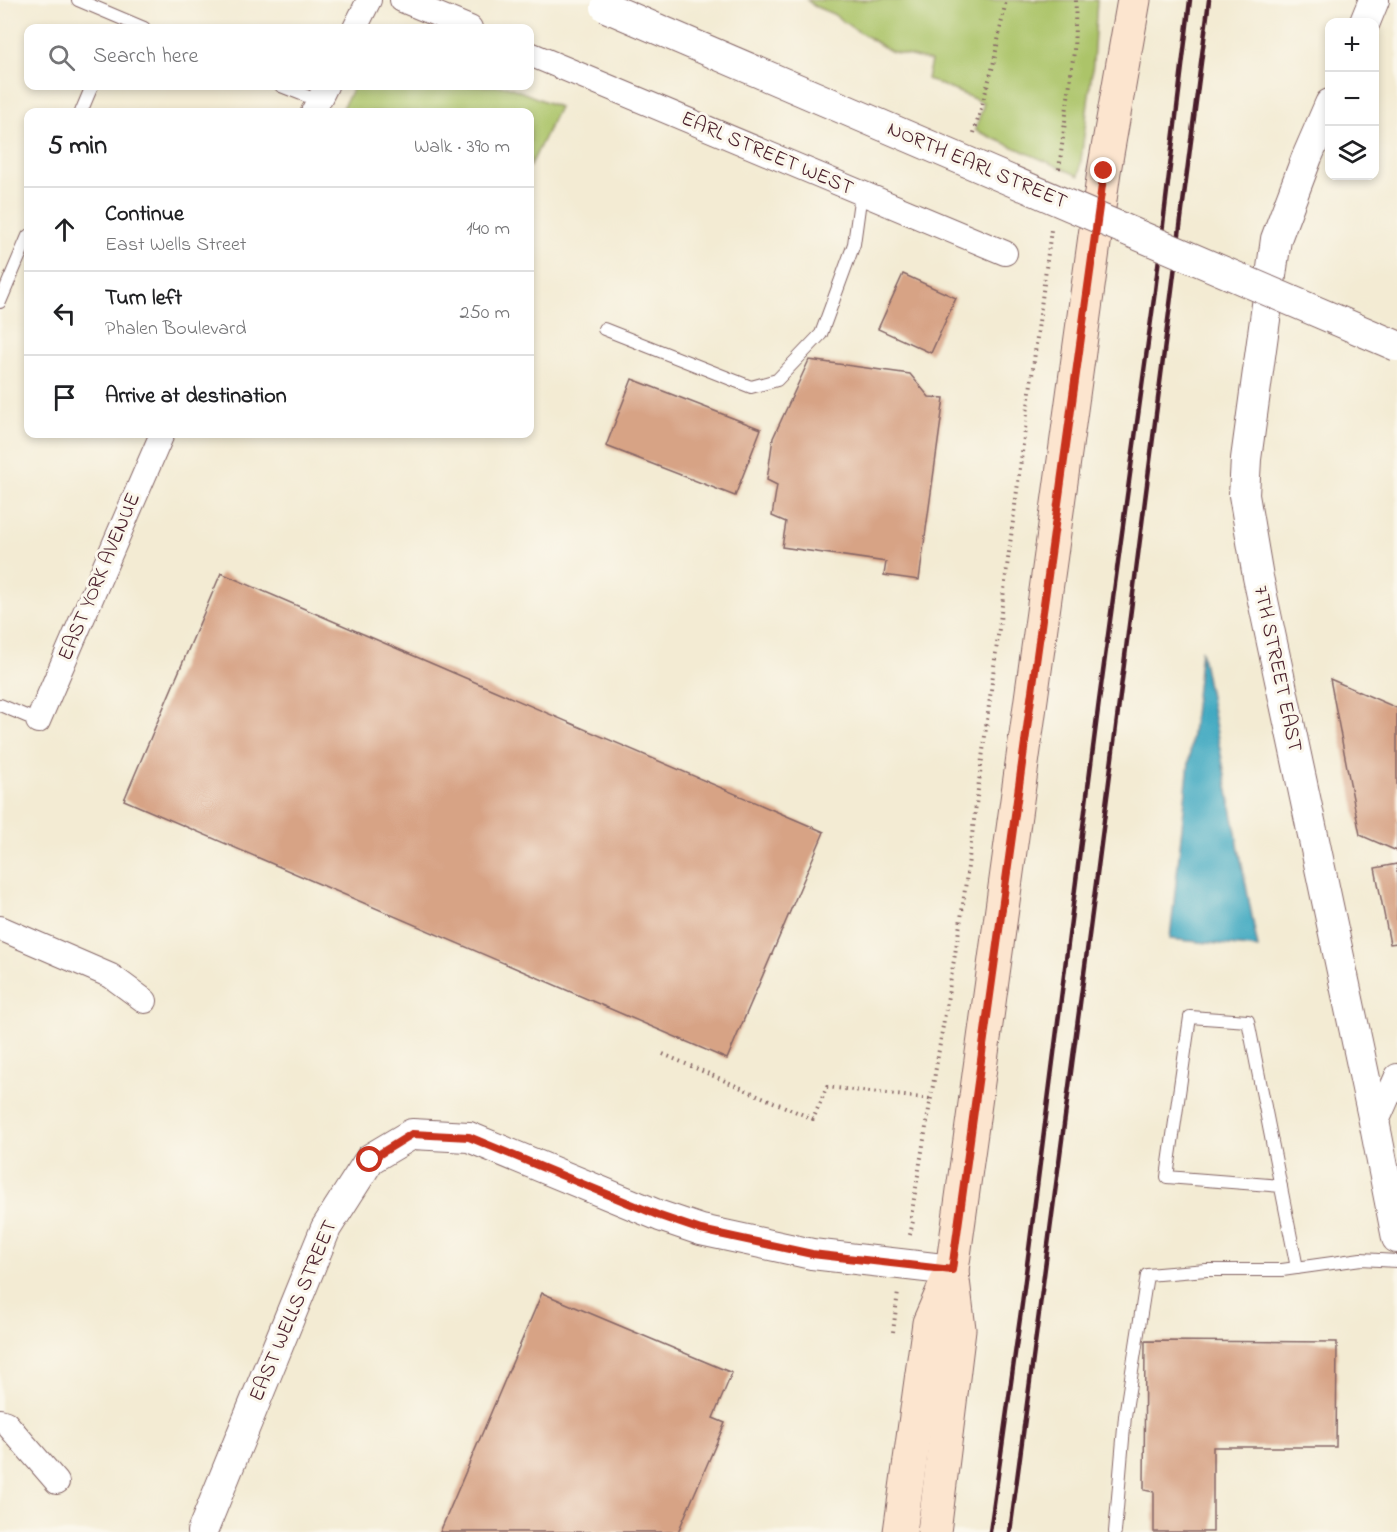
<!DOCTYPE html>
<meta charset="utf-8">
<style>
:root{--surface:#fff;--page:#f6f6f6;--text:#202124;--muted:#757577;--line:#e0e0e0}
body{margin:0;font-family:"Indie Flower",sans-serif;background:var(--page);color:var(--text)}
.controls{position:absolute;right:18px;top:18px;display:grid;overflow:hidden;border-radius:12px;box-shadow:0 3px 9px #0003}
.controls button{width:54px;height:54px;display:grid;place-items:center;padding:0;border:0;border-bottom:2px solid var(--line);background:var(--surface);color:var(--text);font:30px sans-serif}
.stop{position:absolute;width:18px;height:18px;margin:-14px;border:4px solid #c8321e;border-radius:50%;background:#fff}
.stop.end{background:#c8321e;border-color:#fff;box-shadow:0 2px 6px #0008}
.list{margin:0;padding:0;list-style:none}
h2{display:flex;justify-content:space-between;align-items:center;height:78px;margin:0;padding:0 24px;font-size:26px}
h2 small{font-size:20px;font-weight:400;color:var(--muted)}
.list li{display:grid;grid-template-columns:39px 1fr auto;gap:18px;align-items:center;box-sizing:border-box;height:84px;padding:0 24px;border-top:2px solid var(--line)}
.list b{display:block;font-size:22px;white-space:nowrap}
.list p{margin:0;font-size:20px;white-space:nowrap;color:var(--muted)}
.list em{font-size:20px;font-style:normal;color:var(--muted)}
.icon{flex:none;width:33px;height:33px;fill:none;stroke:currentColor;stroke-width:2;stroke-linecap:round;stroke-linejoin:round}
.map{position:relative;flex:none;width:1397px;height:1532px;overflow:hidden}
.search{position:absolute;background:var(--surface);box-shadow:0 3px 9px #0003;left:24px;top:24px;width:510px;height:66px;display:flex;align-items:center;gap:15px;box-sizing:border-box;padding:0 21px;border-radius:12px;color:var(--muted);font-size:22px}
.panel{position:absolute;background:var(--surface);box-shadow:0 3px 9px #0003;left:24px;top:108px;width:510px;height:330px;border-radius:12px}
.map>svg:first-child{display:block}
</style>
<div class="map">
<svg width="1397" height="1532" viewBox="0 0 1397 1532">
<rect width="100%" height="100%" fill="#fbf7ec"/>
<filter id="ink" filterUnits="userSpaceOnUse"><feTurbulence type="fractalNoise" baseFrequency=".0167" numOctaves="2"/><feDisplacementMap in="SourceGraphic" scale="12" xChannelSelector="R" yChannelSelector="G"/><feConvolveMatrix kernelMatrix="1 2 1 2 8 2 1 2 1" color-interpolation-filters="sRGB"/></filter>
<filter id="wash" filterUnits="userSpaceOnUse"><feTurbulence type="fractalNoise" baseFrequency=".008" numOctaves="4" result="noise"/><feDisplacementMap in="SourceGraphic" scale="24" xChannelSelector="R" yChannelSelector="G"/><feGaussianBlur stdDeviation="1.35" result="paint"/><feColorMatrix in="noise" values="0 0 0 0 0 0 0 0 0 0 0 0 0 0 0 0 0 1.4 0 .05"/><feComposite in="paint" operator="in"/></filter>
<g filter="url(#wash)">
<rect width="100%" height="100%" fill="#f3ebd3"/>
<g fill="#acc469" stroke="#7b724a" stroke-width="1.5">
<path d="M807,0h290l-4,63 -14,113 -104,-46 9,-27 -57,-24 4,-18 -41,-10 -39,-24 -18,-13 -19,-8z"/>
<path d="M354,86h153l52,21 -29,60v-55h-190z"/>
</g>
<path fill="#41a9c1" stroke="#466476" stroke-width="1.5" d="M1201,650l57,298 -88,-9z"/>
<g id="blocks">
<g fill="#d7a385">
<path d="M903,274l53,24 -25,55 -53,-24z"/>
<path d="M809,360l101,14 19,23 15,1 -25,182 -35,-5 2,-13 -104,-15 4,-25 -14,-6 5,-31 -10,-5 6,-42z"/>
<path d="M632,379l129,50 -26,67 -129,-50z"/>
<path d="M221,573l603,259 -97,227 -603,-259z"/>
<path d="M1330,679l67,29v143l-37,-16z"/>
<path d="M1397,864v79l-7,1 -15,-76z"/>
<path d="M542,1293l190,80 -19,45 12,5 -47,109h-238z"/>
<path d="M1145,1341l192,1 -1,105h-123v85h-59v-40l-10,-2z"/>
</g>
</g>
</g>
<g filter="url(#ink)">
<use href="#blocks" fill-opacity="0" stroke="#856666" stroke-width="1.5"/>
<g fill="none" stroke-linecap="round" stroke-linejoin="round">
<g stroke="#856666" stroke-width="14">
<g id="service">
<path d="M78,0l66,28"/>
<path d="M281,86l38,15"/>
<path d="M81,112l11,-26"/>
<path d="M0,302l28,-66"/>
<path d="M604,329l147,58 26,-7 44,-46 33,-90 7,-51"/>
<path d="M0,705l38,16"/>
<path d="M1281,1186l-114,-9 23,-160 58,4 49,247"/>
<path d="M1115,1532l10,-116 22,-141 59,-5h76l79,-11 36,2"/>
</g>
</g>
<g stroke="#856666" stroke-width="26">
<g id="minor">
<path d="M402,0l68,28"/>
<path d="M355,28l14,-28"/>
<path d="M530,54l475,199"/>
<path d="M313,112l13,-26"/>
<path d="M38,721l124,-287"/>
<path d="M0,928l111,48 34,25"/>
<path d="M1375,1126l22,-50"/>
<path d="M0,1421l6,2 51,59"/>
</g>
</g>
<g stroke="#856666" stroke-width="32">
<g id="tertiary">
<path d="M1365,22l9,-22"/>
<path d="M1330,104l-23,53 -31,82 -30,220 -2,36 14,82 117,549 22,112"/>
<path d="M202,1532l124,-304 44,-69 42,-25 57,3 191,79 41,14 111,24 140,16"/>
</g>
</g>
<g stroke="#856666" stroke-width="35">
<g id="secondary">
<path d="M900,1532l29,-209 23,-53 152,-1099 30,-171"/>
<path d="M934,1532l25,-203 -7,-57"/>
</g>
</g>
<g stroke="#856666" stroke-width="4" stroke-dasharray="1.5 4.5" stroke-linecap="butt">
<path d="M974,133l19,-67 13,-66"/>
<path d="M1059,169l15,-118 2,-51"/>
<path d="M663,1054l150,65 14,-32 104,12"/>
<path d="M910,1235l3,-14 -2,-4 51,-305 89,-682"/>
<path d="M893,1332l5,-40"/>
</g>
<use href="#service" stroke="#fff" stroke-width="12"/>
<use href="#minor" stroke="#fff" stroke-width="24"/>
<use href="#tertiary" stroke="#fff" stroke-width="30"/>
<use href="#secondary" stroke="#fce5cf" stroke-width="33"/>
<g stroke="#4a1f2b" stroke-width="4.5">
<path d="M990,1532l32,-228 77,-603 56,-410 35,-291"/>
<path d="M1010,1532l86,-649 113,-883"/>
</g>
<g stroke="#856666" stroke-width="32" stroke-linecap="butt">
<path id="tertiary-bridge" d="M606,7l791,339"/>
</g>
<use href="#tertiary-bridge" stroke="#fff" stroke-width="30"/>
</g>
</g>
<g fill="none" stroke-linecap="round" stroke-linejoin="round" filter="url(#ink)">
<path stroke="#c8321e" stroke-width="8" d="M370,1160l42,-26 57,3 191,79 41,14 111,24 140,16 152,-1099"/>
</g>
<g text-anchor="middle" dominant-baseline="central" stroke-width="6" stroke-linejoin="round" paint-order="stroke">
<g font-size="21" fill="#4a1f2b" stroke="#fbf7ec">
<text transform="translate(767 154) rotate(23)">EARL STREET WEST</text>
<text transform="translate(977 166) rotate(23)">NORTH EARL STREET</text>
<text transform="translate(100 577) rotate(-67)">EAST YORK AVENUE</text>
<text transform="translate(1277 669) rotate(78)">7TH STREET EAST</text>
<text transform="translate(294 1311) rotate(-67)">EAST WELLS STREET</text>
</g>
</g>
</svg>
<div class="controls">
<button>+</button>
<button>−</button>
<button><svg class="icon" aria-label="layers" viewBox="0 0 24 24"><path d="M12 4l9 5-9 5-9-5zM3 14l9 5 9-5"/></svg></button>
</div>
<div class="stop" style="left:370px;top:1160px"></div>
<div class="stop end" style="left:1104px;top:171px"></div>
<div class="search"><svg class="icon" aria-label="search" viewBox="0 0 24 24"><circle cx="10" cy="10" r="6"/><path d="M15 15l6 6"/></svg>Search here</div>
<section class="panel">
<h2>5 min<small>Walk · 390 m</small></h2>
<ul class="list">
<li><svg class="icon" aria-label="ahead" viewBox="0 0 24 24"><path d="M12 20V5M6 11l6-6 6 6"/></svg><div><b>Continue</b><p>East Wells Street</p></div><em>140 m</em></li>
<li><svg class="icon" aria-label="left" viewBox="0 0 24 24"><path d="M17 20v-9H6M10 6l-5 5 5 5"/></svg><div><b>Turn left</b><p>Phalen Boulevard</p></div><em>250 m</em></li>
<li><svg class="icon" aria-label="arrive" viewBox="0 0 24 24"><path d="M6 21V4h12l-3 4 3 4H6"/></svg><div><b>Arrive at destination</b></div></li>
</ul>
</section>
</div>
